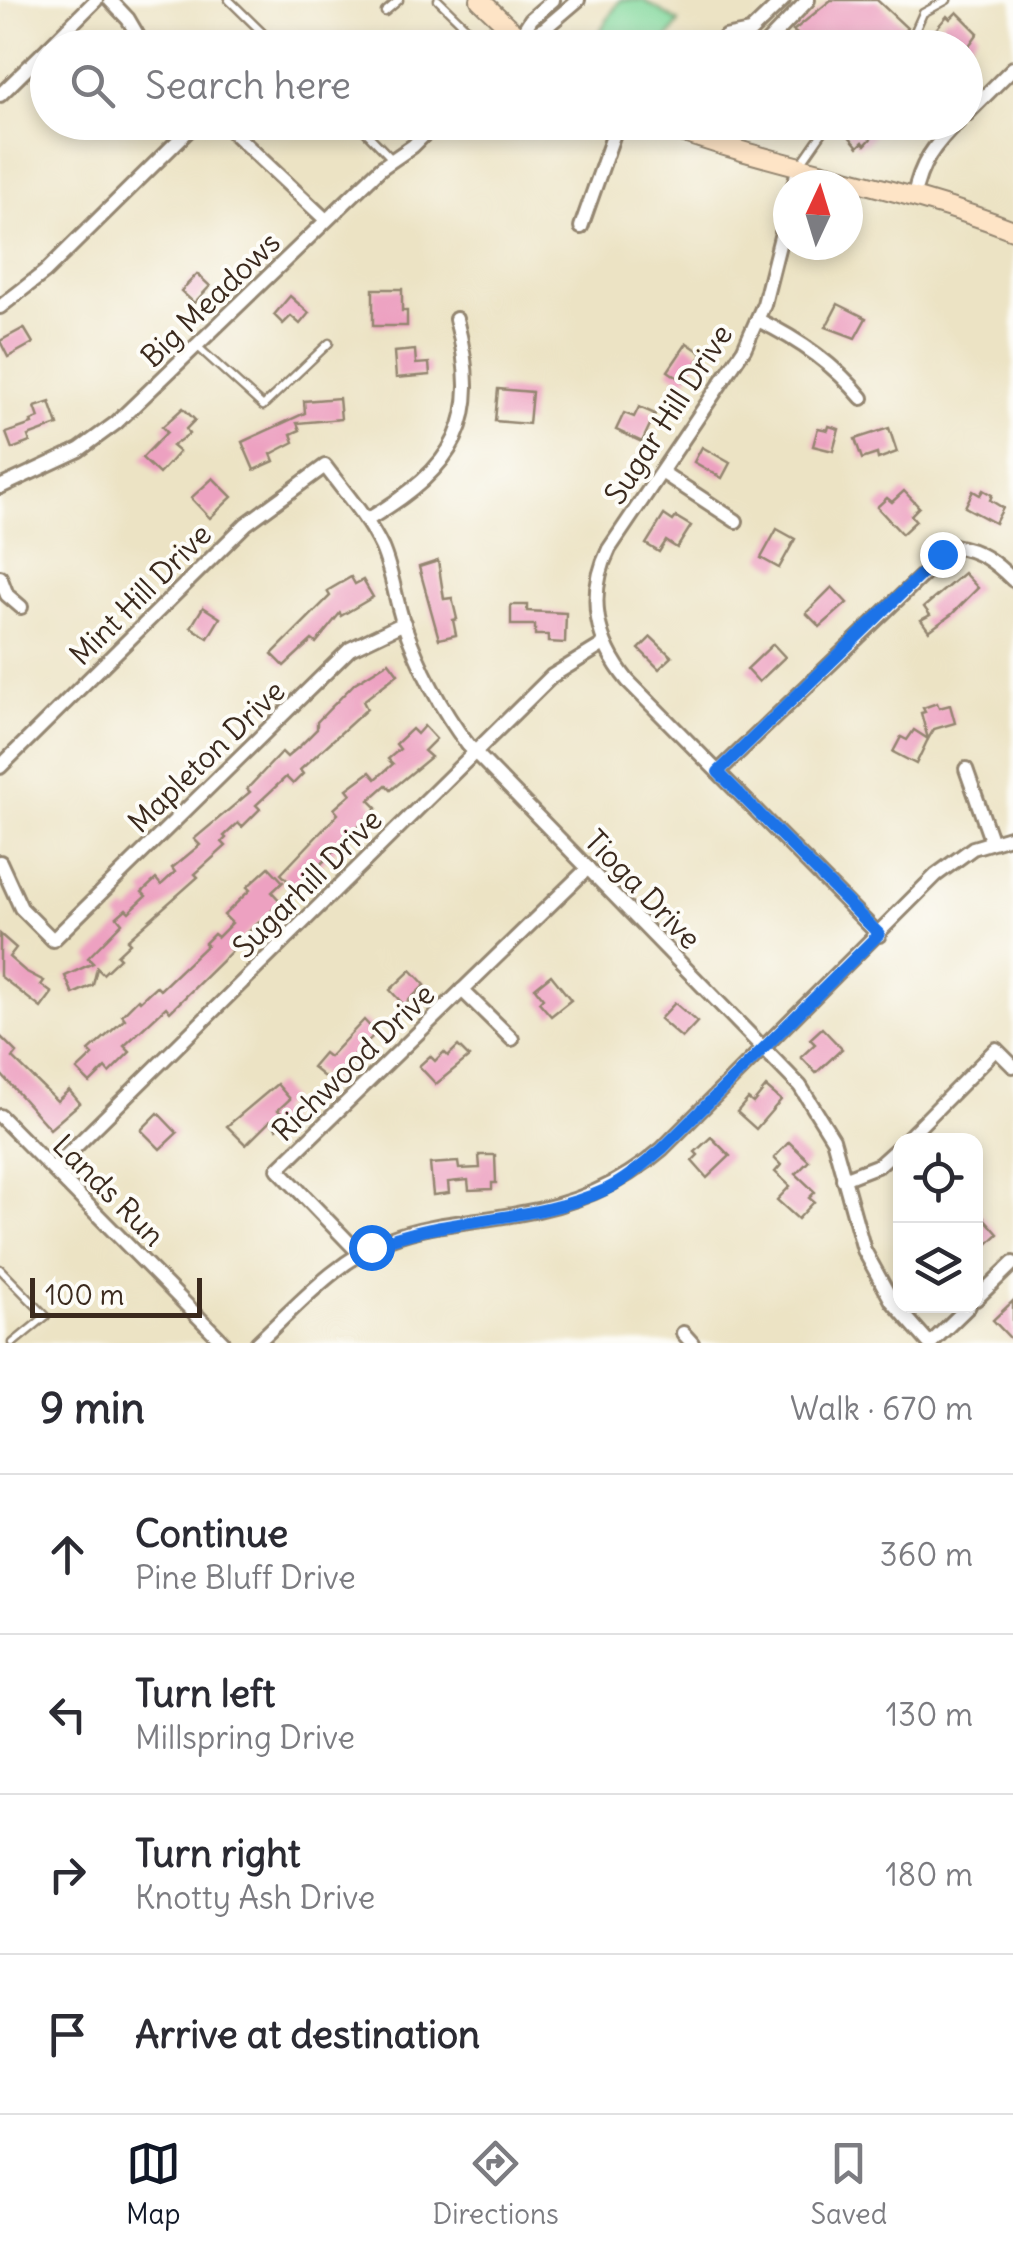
<!DOCTYPE html>
<meta charset="utf-8">
<style>
:root{--surface:#fff;--page:#f7f7f7;--text:#2b2b33;--muted:#7c7c81;--line:#e1e1e2;--accent:#111827}
body{margin:0;font-family:Delius,sans-serif;background:var(--page);color:var(--text)}
.controls{position:absolute;right:30px;bottom:30px;display:grid;overflow:hidden;border-radius:20px;box-shadow:0 5px 15px #0003}
.controls button{width:90px;height:90px;display:grid;place-items:center;padding:0;border:0;border-bottom:2px solid var(--line);background:var(--surface);color:var(--text);font:50px sans-serif}
.compass{position:absolute;left:773px;top:170px;width:90px;height:90px;border-radius:50%;background:var(--surface);box-shadow:0 5px 15px #0003;rotate:4deg}
.scale{position:absolute;left:30px;bottom:25px;width:172px;box-sizing:border-box;padding-left:10px;border:5px solid #3b2a1e;border-top:0;font-size:28px;line-height:35px;white-space:nowrap;color:#3b2a1e;-webkit-text-stroke:8px #fdfcf7;paint-order:stroke}
.stop{position:absolute;width:30px;height:30px;margin:-22px;border:8px solid #1a73e8;border-radius:50%;background:#fff}
.stop.end{background:#1a73e8;border-color:#fff;box-shadow:0 2px 10px #0008}
.list{margin:0;padding:0;list-style:none}
h2{display:flex;justify-content:space-between;align-items:center;height:130px;margin:0;padding:0 40px;font-size:42px}
h2 small{font-size:32px;font-weight:400;color:var(--muted)}
.list li{display:grid;grid-template-columns:65px 1fr auto;gap:30px;align-items:center;box-sizing:border-box;height:160px;padding:0 40px;border-top:2px solid var(--line)}
.list b{display:block;font-size:38px;white-space:nowrap}
.list p{margin:0;font-size:32px;white-space:nowrap;color:var(--muted)}
.list em{font-size:32px;font-style:normal;color:var(--muted)}
.icon{flex:none;width:55px;height:55px;fill:none;stroke:currentColor;stroke-width:2;stroke-linecap:round;stroke-linejoin:round}
.map{position:relative;flex:none;width:1013px;height:1343px;overflow:hidden}
.search{position:absolute;background:var(--surface);box-shadow:0 5px 15px #0003;left:30px;right:30px;top:30px;height:110px;display:flex;align-items:center;gap:25px;box-sizing:border-box;padding:0 35px;border-radius:55px;color:var(--muted);font-size:38px}
.sheet{height:770px;background:var(--surface)}
nav{display:flex;justify-content:space-around;align-items:center;box-sizing:border-box;height:140px;border-top:2px solid var(--line);background:var(--surface);font-size:28px;color:var(--muted)}
nav a{display:grid;justify-items:center;gap:5px}
nav .on{color:var(--accent)}
.map>svg:first-child{display:block}
</style>
<div class="map">
<svg width="1013" height="1343" viewBox="0 0 1013 1343">
<rect width="100%" height="100%" fill="#fdfcf7"/>
<filter id="ink" filterUnits="userSpaceOnUse"><feTurbulence type="fractalNoise" baseFrequency=".01" numOctaves="2"/><feDisplacementMap in="SourceGraphic" scale="20" xChannelSelector="R" yChannelSelector="G"/><feConvolveMatrix kernelMatrix="1 2 1 2 8 2 1 2 1" color-interpolation-filters="sRGB"/></filter>
<filter id="wash" filterUnits="userSpaceOnUse"><feTurbulence type="fractalNoise" baseFrequency=".0048" numOctaves="4" result="noise"/><feDisplacementMap in="SourceGraphic" scale="40" xChannelSelector="R" yChannelSelector="G"/><feGaussianBlur stdDeviation="2.25" result="paint"/><feColorMatrix in="noise" values="0 0 0 0 0 0 0 0 0 0 0 0 0 0 0 0 0 1.4 0 .05"/><feComposite in="paint" operator="in"/></filter>
<g filter="url(#wash)">
<rect width="100%" height="100%" fill="#ece3c4"/>
<path fill="#82d89c" stroke="#5e815d" stroke-width="2.5" d="M620,0h23l36,22 -17,25h-60l-9,-5z"/>
<g id="blocks">
<g fill="#eda1c1">
<path d="M831,0h46l30,28 -18,20h-105l13,-14 -4,-3z"/>
<path d="M957,12l21,21 -12,17 -46,-2 27,-32 3,3z"/>
<path d="M837,122h39l5,6 -16,17 -2,-3 -5,5z"/>
<path d="M197,274l13,12 -16,17 -13,-12z"/>
<path d="M373,289h29v22h5v15h-34z"/>
<path d="M290,296l19,17 -9,11 -9,-8 -8,8 -9,-9z"/>
<path d="M838,304l28,14 -11,20 -29,-11z"/>
<path d="M24,328l9,15 -25,14 -8,-16z"/>
<path d="M687,343l16,11 -19,28 -16,-11z"/>
<path d="M415,350l1,14 13,-1 1,12 -34,3 -2,-26z"/>
<path d="M498,389l34,3 -3,32 -34,-3z"/>
<path d="M339,398l2,21 -44,4 3,7 -9,4 3,8 -23,12 3,7 -20,9 -12,-28 63,-29 -1,-12z"/>
<path d="M50,402l8,23 -30,11 2,6 -18,7 -6,-16 26,-9 -1,-3 8,-3 -4,-11z"/>
<path d="M639,407l16,7 -13,28 -26,-12 8,-17 10,4z"/>
<path d="M183,408l12,12 -9,9 3,5 -17,12 7,6 -20,22 -17,-16 25,-26 -5,-5z"/>
<path d="M829,426l10,3 -6,22 -20,-5 5,-18 10,2z"/>
<path d="M889,428l8,24 -19,7 -1,-5 -15,5 -7,-20z"/>
<path d="M702,447l28,16 -8,15 -28,-16z"/>
<path d="M213,478l19,19 -22,21 -19,-20z"/>
<path d="M983,490l9,5 -2,5 13,8 -8,15 -30,-16 8,-16 7,4z"/>
<path d="M904,491l15,16 -8,8 5,6 -14,13 -25,-27 10,-9 5,4z"/>
<path d="M664,515l9,6 3,-4 15,9 -14,22 -11,-7 -7,11 -13,-8z"/>
<path d="M777,529l18,10 -16,29 -18,-10z"/>
<path d="M438,561l6,38 8,-1 5,21 -4,1 3,15 -17,4 -20,-72z"/>
<path d="M964,573l14,15 -26,26 -23,17 -8,-11 9,-5 -6,-8z"/>
<path d="M351,577l4,7 8,-4 10,17 -32,19 -1,-3 -24,30 -4,-3 -28,26 -12,-12 58,-58 -3,-5z"/>
<path d="M832,587l15,16 -27,24 -14,-14z"/>
<path d="M511,605h16v6l39,2 -1,30 -17,-1v-7h-13v-10h-24z"/>
<path d="M203,607l17,11 -12,20 -17,-11z"/>
<path d="M651,637l21,20 -13,12 -20,-20z"/>
<path d="M773,644l12,13 -26,25 -12,-13z"/>
<path d="M389,662l9,12 -35,27 4,8 -67,61 3,4 -10,10 -7,-7 -30,28 4,4 -18,18 -4,-4 -14,13 2,2 -4,4 4,4 -31,28 3,3 -71,63 3,3 -13,12 3,3 -17,16 -6,-6 -4,17 -20,9 -8,-18 28,-13 -5,-5 34,-35 -5,-6 9,-8 3,3 17,-16 -4,-4 14,-13 5,6 14,-13 -3,-4 28,-23 -6,-6 56,-47 -3,-3 35,-37 5,5 14,-12 16,-16v-7l38,-39z"/>
<path d="M937,703l2,5 11,-3 5,18 -21,6 -6,10 -7,-26 4,-1 -2,-4z"/>
<path d="M424,726l12,13 -12,12 7,6 -40,33 -5,-5 -17,15 8,8 -81,81 -15,-15 57,-60 -4,-5 17,-15 -4,-5 23,-17 6,7 17,-15 -5,-5 12,-10 -4,-5 16,-15 5,5z"/>
<path d="M914,730l14,9 -12,25 -23,-12 8,-15 6,3z"/>
<path d="M269,867l14,15 -11,10 9,10 -51,47 2,2 -62,61 -4,-5 -42,39 6,6 -21,21 -4,-5 -15,15 -13,-13 16,-15 -4,-4 36,-32 -3,-4 16,-16 2,2 16,-15 4,4 47,-45 -2,-2 9,-9 4,3 14,-14 -8,-8 26,-25 -3,-3z"/>
<path d="M0,934l16,14 -7,9 16,14 19,10 -3,4 11,8 -11,15 -41,-32z"/>
<path d="M411,970l14,15 -21,20 -14,-15z"/>
<path d="M551,975l20,25 -20,16 -12,-14 4,-4 -8,-10z"/>
<path d="M675,1003l22,19 -15,16 -22,-19z"/>
<path d="M364,1020l12,13 -47,48 -17,-14 12,-14 5,4z"/>
<path d="M822,1028l20,21 -26,24 -15,-16 14,-13 -5,-5z"/>
<path d="M0,1036l17,17 -4,5 44,43 12,-11 11,13 -30,26 -50,-56z"/>
<path d="M458,1046l11,11 -33,27 -17,-18 11,-10 5,5 9,-9 4,4z"/>
<path d="M277,1084l13,15 -12,11 9,10 -10,9 -7,-8 -24,24 -19,-19z"/>
<path d="M766,1087l15,13 -25,29 -19,-17 11,-13 5,4z"/>
<path d="M158,1113l19,20 -17,16 -19,-19z"/>
<path d="M711,1137l19,19 -23,22 -15,-17 6,-6 -3,-3z"/>
<path d="M789,1142l20,19 -13,13 19,18 -6,6 5,4 -16,17 -21,-19 13,-14 -15,-14 6,-7 -7,-7z"/>
<path d="M479,1155h16l1,28h-4v6l-23,1 -1,-10 -20,2 1,11 -16,2 -3,-31 28,-2 1,7 21,-1z"/>
<path d="M976,1209l22,25 -22,21z"/>
<path d="M1013,1301v40l-20,-21z"/>
</g>
</g>
</g>
<g filter="url(#ink)">
<use href="#blocks" fill-opacity="0" stroke="#948671" stroke-width="2.5"/>
<g fill="none" stroke-linecap="round" stroke-linejoin="round">
<g stroke="#948671" stroke-width="11">
<g id="lane">
<path d="M229,0l49,48"/>
<path d="M438,0l39,38"/>
<path d="M385,12l14,-12"/>
<path d="M903,48l8,-8 12,-27 24,-13"/>
<path d="M356,122l36,37"/>
<path d="M800,165l30,-43"/>
<path d="M198,347l65,59 66,-63"/>
<path d="M0,1269l46,47 -33,27"/>
</g>
</g>
<g stroke="#948671" stroke-width="18">
<g id="street">
<path d="M110,0l18,19 17,29"/>
<path d="M725,37l25,-5 33,-32"/>
<path d="M520,40l24,-11 34,-29"/>
<path d="M48,48l48,-48"/>
<path d="M513,48l18,-29 22,-19"/>
<path d="M762,48l46,-48"/>
<path d="M0,95l48,-47"/>
<path d="M966,115l47,-47"/>
<path d="M222,122l104,98"/>
<path d="M719,144l6,-22"/>
<path d="M794,185l5,-19"/>
<path d="M914,196c6,-32 20,-51 44,-74"/>
<path d="M788,209l-24,95 -20,45 -135,200c-23,47 -13,93 19,132l251,254"/>
<path d="M581,227l37,-105"/>
<path d="M0,307l45,-35 152,-150"/>
<path d="M758,320c40,19 76,44 104,78"/>
<path d="M663,473l73,48"/>
<path d="M0,487l79,-37 37,-27 265,-255 32,-22 24,-24"/>
<path d="M367,520c89,-53 116,-98 89,-201"/>
<path d="M0,577l7,18 14,12"/>
<path d="M0,767l246,-243 79,-58c20,27 42,51 57,82 10,23 13,50 21,74 16,45 36,85 65,123l332,341 33,53 31,111 28,51 37,42"/>
<path d="M966,769l25,71"/>
<path d="M718,772l235,-226c26,4 41,15 60,34"/>
<path d="M0,862l21,46 32,32 297,-291 54,-26"/>
<path d="M462,990l50,49"/>
<path d="M0,1116l224,227"/>
<path d="M906,1140l90,-91 17,17"/>
<path d="M53,1169l499,-493 52,-32"/>
<path d="M843,1179l36,-14 21,-19"/>
<path d="M360,1254l-82,-85 310,-301"/>
<path d="M976,1299l37,-36"/>
<path d="M683,1333l9,10"/>
<path d="M257,1343c41,-38 80,-83 132,-104 41,-16 85,-17 128,-25 56,-9 102,-28 145,-65l274,-274 37,-27 40,-12"/>
<path d="M931,1343l38,-37"/>
</g>
</g>
<g stroke="#948671" stroke-width="22">
<g id="secondary">
<path d="M480,0l50,48"/>
<path d="M654,122c117,45 242,62 359,108"/>
</g>
</g>
<use href="#lane" stroke="#fff" stroke-width="6"/>
<use href="#street" stroke="#fff" stroke-width="12"/>
<use href="#secondary" stroke="#fee4c6" stroke-width="18"/>
</g>
</g>
<g fill="none" stroke-linecap="round" stroke-linejoin="round" filter="url(#ink)">
<path stroke="#1a73e8" stroke-width="12" d="M371,1247c75,-32 160,-23 234,-57 21,-10 39,-26 57,-41l217,-215 -161,-162 224,-218"/>
</g>
<g text-anchor="middle" dominant-baseline="central" stroke-width="8" stroke-linejoin="round" paint-order="stroke">
<g font-size="30" fill="#3b2a1e" stroke="#fdfcf7">
<text transform="translate(210 299) rotate(-44)">Big Meadows</text>
<text transform="translate(668 414) rotate(-57)">Sugar Hill Drive</text>
<text transform="translate(140 594) rotate(-45)">Mint Hill Drive</text>
<text transform="translate(206 756) rotate(-44)">Mapleton Drive</text>
<text transform="translate(307 883) rotate(-45)">Sugarhill Drive</text>
<text transform="translate(643 889) rotate(46)">Tioga Drive</text>
<text transform="translate(353 1062) rotate(-44)">Richwood Drive</text>
<text transform="translate(109 1190) rotate(45)">Lands Run</text>
</g>
</g>
</svg>
<div class="controls">
<button><svg class="icon" aria-label="locate" viewBox="0 0 24 24"><circle cx="12" cy="12" r="6"/><path d="M12 2v4M12 18v4M2 12h4M18 12h4"/></svg></button>
<button><svg class="icon" aria-label="layers" viewBox="0 0 24 24"><path d="M12 4l9 5-9 5-9-5zM3 14l9 5 9-5"/></svg></button>
</div>
<svg class="compass" viewBox="-18 -18 36 36"><path d="M0-13l5 13h-10z" fill="#e53935"/><path d="M0 13l5-13h-10z" fill="#7c7c81"/></svg>
<div class="scale">100 m</div>
<div class="stop" style="left:371px;top:1247px"></div>
<div class="stop end" style="left:942px;top:554px"></div>
<div class="search"><svg class="icon" aria-label="search" viewBox="0 0 24 24"><circle cx="10" cy="10" r="6"/><path d="M15 15l6 6"/></svg>Search here</div>
</div>
<section class="sheet">
<h2>9 min<small>Walk · 670 m</small></h2>
<ul class="list">
<li><svg class="icon" aria-label="ahead" viewBox="0 0 24 24"><path d="M12 20V5M6 11l6-6 6 6"/></svg><div><b>Continue</b><p>Pine Bluff Drive</p></div><em>360 m</em></li>
<li><svg class="icon" aria-label="left" viewBox="0 0 24 24"><path d="M17 20v-9H6M10 6l-5 5 5 5"/></svg><div><b>Turn left</b><p>Millspring Drive</p></div><em>130 m</em></li>
<li><svg class="icon" aria-label="right" viewBox="0 0 24 24"><path d="M7 20v-9h11M14 6l5 5-5 5"/></svg><div><b>Turn right</b><p>Knotty Ash Drive</p></div><em>180 m</em></li>
<li><svg class="icon" aria-label="arrive" viewBox="0 0 24 24"><path d="M6 21V4h12l-3 4 3 4H6"/></svg><div><b>Arrive at destination</b></div></li>
</ul>
</section>
<nav>
<a class="on"><svg class="icon" aria-label="map" viewBox="0 0 24 24"><path d="M3 6l6-2 6 2 6-2v14l-6 2-6-2-6 2zM9 4v14M15 6v14"/></svg>Map</a>
<a><svg class="icon" aria-label="directions" viewBox="0 0 24 24"><path d="M12 3l9 9-9 9-9-9zM9 14v-3h6M13 9l2 2-2 2"/></svg>Directions</a>
<a><svg class="icon" aria-label="saved" viewBox="0 0 24 24"><path d="M7 4h10v16l-5-4-5 4z"/></svg>Saved</a>
</nav>
